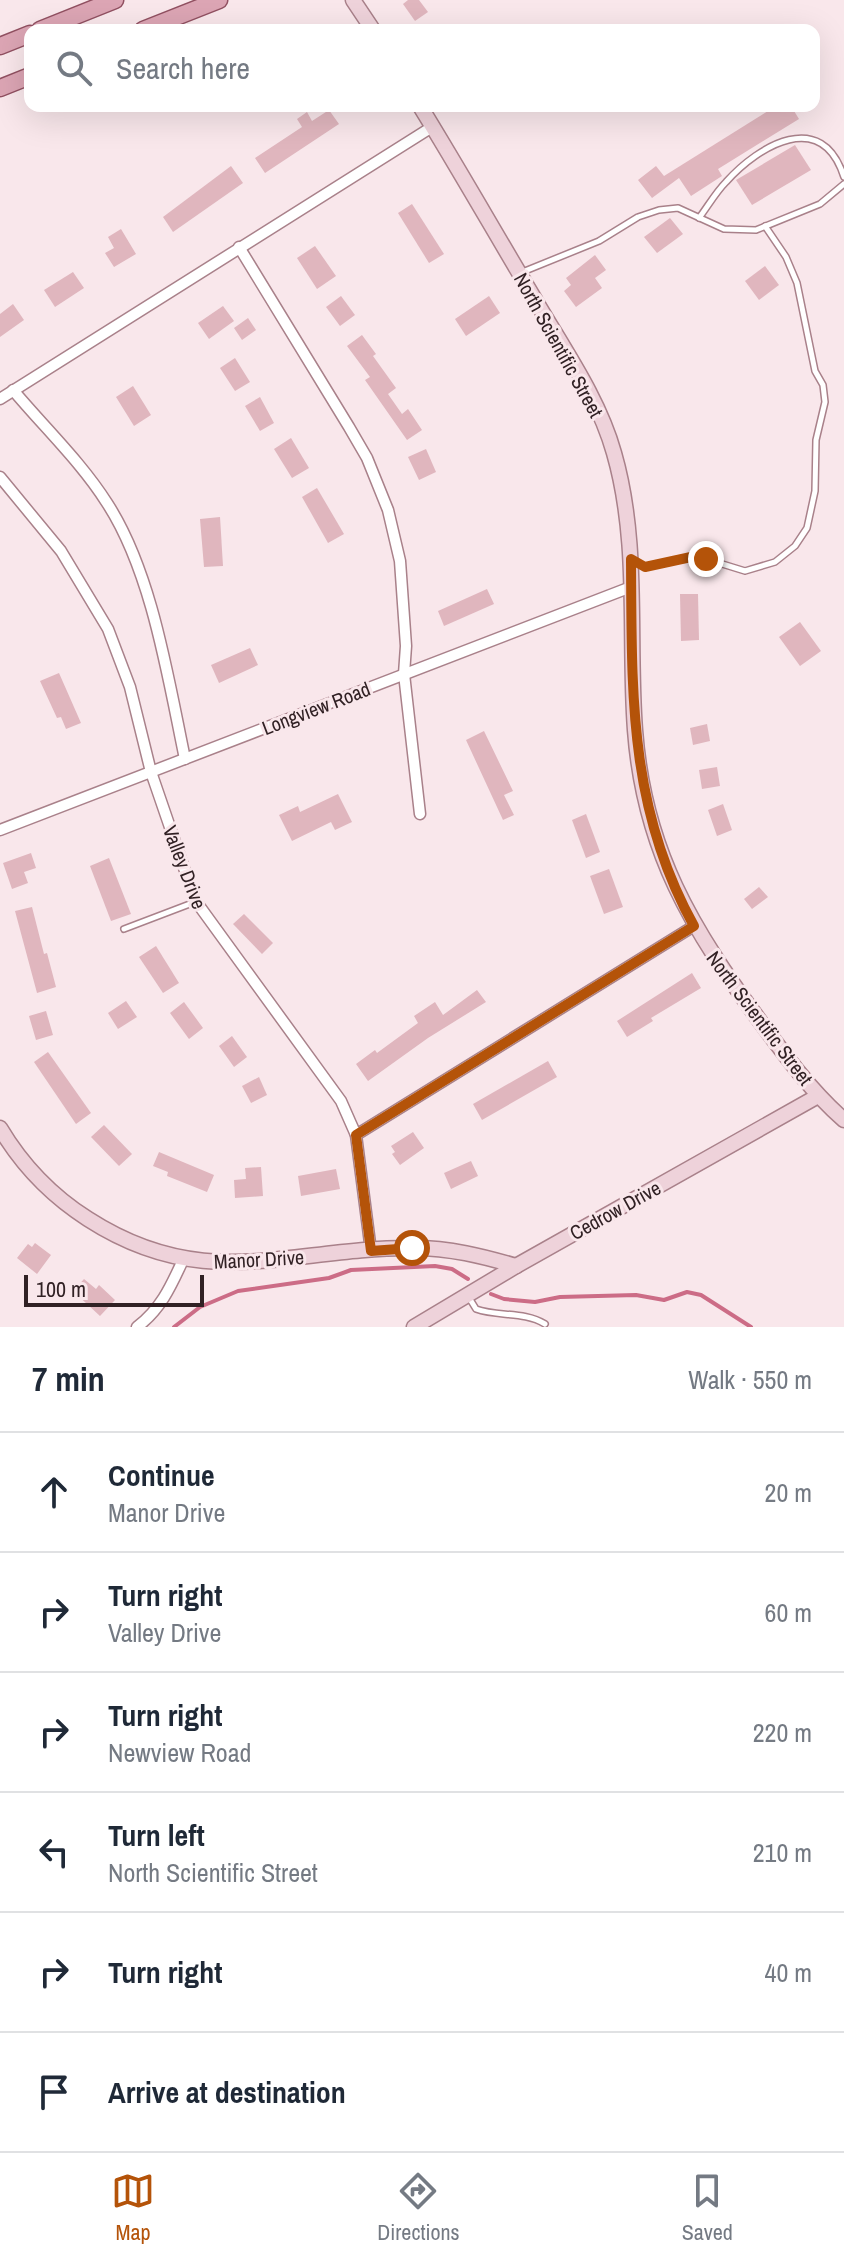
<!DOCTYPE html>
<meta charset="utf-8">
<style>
:root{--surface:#fff;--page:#f6f6f7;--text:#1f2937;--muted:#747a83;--line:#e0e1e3;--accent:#b45309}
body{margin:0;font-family:"Archivo Narrow",sans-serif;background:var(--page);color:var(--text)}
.scale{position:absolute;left:24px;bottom:20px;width:180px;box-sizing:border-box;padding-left:8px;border:4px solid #312124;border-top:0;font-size:22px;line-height:28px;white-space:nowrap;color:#312124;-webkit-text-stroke:6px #f9e7eb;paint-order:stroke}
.stop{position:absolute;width:24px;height:24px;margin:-18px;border:6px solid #b45309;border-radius:50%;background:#fff}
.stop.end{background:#b45309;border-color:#fff;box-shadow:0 2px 8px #0008}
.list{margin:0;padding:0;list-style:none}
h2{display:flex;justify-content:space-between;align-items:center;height:104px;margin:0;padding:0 32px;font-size:34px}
h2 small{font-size:26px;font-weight:400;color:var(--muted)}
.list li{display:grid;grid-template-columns:52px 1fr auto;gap:24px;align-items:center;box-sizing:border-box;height:120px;padding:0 32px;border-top:2px solid var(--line)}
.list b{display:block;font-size:30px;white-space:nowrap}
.list p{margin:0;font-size:26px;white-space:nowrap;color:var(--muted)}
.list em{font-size:26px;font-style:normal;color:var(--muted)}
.icon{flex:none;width:44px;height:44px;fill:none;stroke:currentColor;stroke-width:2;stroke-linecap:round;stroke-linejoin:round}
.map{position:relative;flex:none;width:844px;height:1327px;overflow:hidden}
.search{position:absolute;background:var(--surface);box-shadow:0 8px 32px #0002;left:24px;right:24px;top:24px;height:88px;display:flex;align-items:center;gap:20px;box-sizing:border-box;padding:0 28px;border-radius:16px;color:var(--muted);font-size:30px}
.sheet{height:824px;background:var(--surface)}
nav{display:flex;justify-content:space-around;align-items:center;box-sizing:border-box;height:112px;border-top:2px solid var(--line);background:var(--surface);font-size:22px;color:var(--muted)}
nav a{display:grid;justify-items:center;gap:4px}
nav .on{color:var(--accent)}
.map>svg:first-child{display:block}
</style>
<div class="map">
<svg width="844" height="1327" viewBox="0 0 844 1327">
<rect width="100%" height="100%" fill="#f9e7eb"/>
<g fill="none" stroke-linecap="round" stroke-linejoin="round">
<g stroke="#cc6c86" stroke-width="4">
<path d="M491,1294l13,5 31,3 25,-5 76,-2 28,5 23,-8 14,3 50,32"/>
<path d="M174,1327l26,-20 38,-16 91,-13 22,-8 84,-4 17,3 16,10"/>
</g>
</g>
<g fill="#e0b6be">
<path d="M408,0h11l9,12 -13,9 -12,-17z"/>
<path d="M776,106h15l8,13 -81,50 4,7 -31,20 -12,-18 -27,20 -14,-18 18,-14 8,10z"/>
<path d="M329,110l10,14 -74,49 -10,-15 47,-31 -5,-8 10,-7 5,9z"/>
<path d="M795,145l16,25 -59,35 -16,-25z"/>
<path d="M231,166l12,17 -70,49 -10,-15z"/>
<path d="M412,204l32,50 -15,9 -31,-50z"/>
<path d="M670,218l13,16 -26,19 -13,-16z"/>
<path d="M121,229l15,25 -22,13 -9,-14 9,-5 -6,-11z"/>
<path d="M315,246l21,30 -19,13 -20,-31z"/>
<path d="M595,255l11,15 -11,8 7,10 -26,19 -12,-16 7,-6 -5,-7z"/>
<path d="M765,266l14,19 -20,15 -14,-19z"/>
<path d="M73,272l11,16 -29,19 -11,-17z"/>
<path d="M341,296l14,19 -15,11 -14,-19z"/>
<path d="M489,296l11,17 -34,23 -11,-17z"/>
<path d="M13,304l11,16 -24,17v-23z"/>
<path d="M223,306l11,15 -25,18 -11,-16z"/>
<path d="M248,318l8,12 -14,10 -8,-12z"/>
<path d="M362,335l14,19 -3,2 23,32 -8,6 14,20 6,-5 14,21 -15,10 -42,-60 5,-3 -23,-31z"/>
<path d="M235,358l15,24 -15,9 -15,-23z"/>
<path d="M133,386l18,29 -17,11 -18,-29z"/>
<path d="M260,397l14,26 -14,8 -15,-25z"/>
<path d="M291,438l18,30 -17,10 -18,-29z"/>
<path d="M426,449l10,23 -17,8 -11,-23z"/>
<path d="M317,488l27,46 -16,9 -26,-46z"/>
<path d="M220,517l3,49 -19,1 -4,-48z"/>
<path d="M487,589l7,15 -50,22 -6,-15z"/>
<path d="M680,594h18l1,46 -18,1z"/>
<path d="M800,622l21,29 -21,15 -21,-29z"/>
<path d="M250,648l8,17 -39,18 -8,-18z"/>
<path d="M59,673l22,50 -15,6 -5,-12 -4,1 -17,-37z"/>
<path d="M707,724l3,17 -17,4 -3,-17z"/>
<path d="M484,731l29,60 -9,4 10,20 -11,5 -37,-80z"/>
<path d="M717,767l3,19 -18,3 -3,-19z"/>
<path d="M338,794l14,28 -17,8 -4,-8 -39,19 -13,-26 19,-9 2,6z"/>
<path d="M723,804l9,26 -15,6 -9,-26z"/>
<path d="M586,814l14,38 -14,6 -14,-38z"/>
<path d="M31,853l5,15 -12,4 4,11 -16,6 -9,-26z"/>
<path d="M109,858l22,56 -20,7 -21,-55z"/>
<path d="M609,869l14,38 -19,7 -14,-38z"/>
<path d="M759,887l9,10 -16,12 -8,-10z"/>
<path d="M32,907l12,47 3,-1 9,34 -19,6 -22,-82z"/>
<path d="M244,914l29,29 -11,11 -29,-30z"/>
<path d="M156,946l23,37 -16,10 -24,-36z"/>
<path d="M692,973l9,15 -50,30 2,3 -26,16 -10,-16z"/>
<path d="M477,990l9,12 -58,36 -60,43 -12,-17 19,-14 2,3 41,-30 -4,-7 21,-14 8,13z"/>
<path d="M126,1001l11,16 -19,12 -10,-16z"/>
<path d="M184,1002l19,26 -14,11 -19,-26z"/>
<path d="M46,1011l7,24 -17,5 -7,-24z"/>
<path d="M232,1036l15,21 -13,10 -15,-21z"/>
<path d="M48,1052l43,61 -15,11 -42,-62z"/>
<path d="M548,1061l9,16 -75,43 -9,-16z"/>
<path d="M259,1077l8,18 -16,8 -9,-17z"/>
<path d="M104,1125l28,29 -13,12 -28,-29z"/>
<path d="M413,1132l11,16 -24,17 -8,-11 3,-2 -4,-6z"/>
<path d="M159,1152l55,23 -7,17 -40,-16 1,-4 -15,-6z"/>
<path d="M471,1161l7,15 -27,13 -7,-16z"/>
<path d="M261,1167l2,29 -28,2 -1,-18 12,-1 -1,-11z"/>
<path d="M336,1169l4,20 -39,7 -3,-20z"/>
<path d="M35,1243l16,12 -14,19 -20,-16 11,-14 4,3z"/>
<path d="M84,1279l12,10 3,-4 16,15 -15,16 -27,-25z"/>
</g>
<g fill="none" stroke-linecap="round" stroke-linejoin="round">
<g stroke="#a9818a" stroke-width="8">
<g id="lane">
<path d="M699,218c9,-12 17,-26 27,-36 33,-37 96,-74 118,-5"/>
<path d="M520,273l79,-32 39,-24 21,-7 19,-2 46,21 32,1 64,-26 24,-20"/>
<path d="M635,562l10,5 46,-10 15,2 39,12 30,-9 20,-16 12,-18 8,-37 1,-51 9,-38 -2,-17 -8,-14 -18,-88 -11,-26 -21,-31"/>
<path d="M124,929l71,-27"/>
<path d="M468,1296l8,13c22,8 48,2 69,15"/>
</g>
</g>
<g stroke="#a9818a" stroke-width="13">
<g id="street">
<path d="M239,247l110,180 18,31 21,52 12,51 6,85 -2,28 16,140"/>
<path d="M13,390c31,37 68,72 94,113 45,69 61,175 78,256"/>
<path d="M0,399l432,-272"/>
<path d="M0,477l61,74 47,78 22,58 21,85 44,128 146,201 15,34 15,116"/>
<path d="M0,830l631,-243"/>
<path d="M356,1135l338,-209"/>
<path d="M137,1327c24,-18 34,-41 46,-67"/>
</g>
</g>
<g stroke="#a9818a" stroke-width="17">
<g id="secondary">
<path d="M353,0l20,30"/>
<path d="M420,106c40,65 78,132 117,197 28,48 62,96 77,150 26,90 14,185 21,277 9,121 57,199 127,294 25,34 50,68 82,96"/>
<path d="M0,1128c22,37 52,68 88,91 118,76 202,28 326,29 36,0 68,8 102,18"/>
<path d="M414,1327l102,-61 302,-170"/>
</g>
</g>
<g stroke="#915061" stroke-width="19">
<g id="primary">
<path d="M40,30l75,-30"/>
<path d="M143,30l76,-30"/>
<path d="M0,46l30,-12"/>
<path d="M0,88l30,-12"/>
</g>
</g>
<use href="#lane" stroke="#fff" stroke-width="5"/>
<use href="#street" stroke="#fff" stroke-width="10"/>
<use href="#secondary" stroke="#eed2da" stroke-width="14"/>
<use href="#primary" stroke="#dca5b4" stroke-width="16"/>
</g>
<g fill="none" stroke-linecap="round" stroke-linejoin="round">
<path stroke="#b45309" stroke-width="10" d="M412,1248l-41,3 -15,-116 338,-209c-66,-119 -62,-235 -63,-367l14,8 46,-10 15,2"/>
</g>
<g text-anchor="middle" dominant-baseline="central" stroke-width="6" stroke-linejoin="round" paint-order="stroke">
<g font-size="20" fill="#312124" stroke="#f9e7eb">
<text transform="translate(559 345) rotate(61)">North Scientific Street</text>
<text transform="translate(316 708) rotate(-21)">Longview Road</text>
<text transform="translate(185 867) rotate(69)">Valley Drive</text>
<text transform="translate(760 1018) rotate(53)">North Scientific Street</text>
<text transform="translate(615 1210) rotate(-29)">Cedrow Drive</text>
<text transform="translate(259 1259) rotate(-3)">Manor Drive</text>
</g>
</g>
</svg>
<div class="scale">100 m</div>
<div class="stop" style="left:412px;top:1248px"></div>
<div class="stop end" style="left:706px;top:559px"></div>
<div class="search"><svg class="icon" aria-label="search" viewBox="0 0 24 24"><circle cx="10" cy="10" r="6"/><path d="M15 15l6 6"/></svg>Search here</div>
</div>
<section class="sheet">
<h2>7 min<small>Walk · 550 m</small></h2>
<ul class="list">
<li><svg class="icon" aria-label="ahead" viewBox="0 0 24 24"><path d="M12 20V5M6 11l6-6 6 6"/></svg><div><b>Continue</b><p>Manor Drive</p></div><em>20 m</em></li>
<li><svg class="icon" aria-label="right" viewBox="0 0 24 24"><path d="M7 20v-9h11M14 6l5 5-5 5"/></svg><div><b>Turn right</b><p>Valley Drive</p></div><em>60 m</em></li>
<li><svg class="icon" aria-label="right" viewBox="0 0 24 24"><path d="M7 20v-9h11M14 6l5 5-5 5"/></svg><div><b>Turn right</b><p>Newview Road</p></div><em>220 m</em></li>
<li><svg class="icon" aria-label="left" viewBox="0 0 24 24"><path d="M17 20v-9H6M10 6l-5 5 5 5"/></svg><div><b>Turn left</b><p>North Scientific Street</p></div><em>210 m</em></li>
<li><svg class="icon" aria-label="right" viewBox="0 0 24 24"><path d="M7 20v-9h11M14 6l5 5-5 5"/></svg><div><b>Turn right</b></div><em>40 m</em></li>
<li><svg class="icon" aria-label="arrive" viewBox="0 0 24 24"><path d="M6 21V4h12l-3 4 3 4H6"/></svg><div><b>Arrive at destination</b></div></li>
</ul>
</section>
<nav>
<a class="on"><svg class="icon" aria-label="map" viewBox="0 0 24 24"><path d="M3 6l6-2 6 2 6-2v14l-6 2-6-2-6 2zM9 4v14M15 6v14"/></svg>Map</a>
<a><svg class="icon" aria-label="directions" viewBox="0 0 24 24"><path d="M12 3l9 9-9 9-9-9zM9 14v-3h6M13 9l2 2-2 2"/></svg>Directions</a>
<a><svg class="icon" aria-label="saved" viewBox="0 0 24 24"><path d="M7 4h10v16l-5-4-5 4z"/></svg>Saved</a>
</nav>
